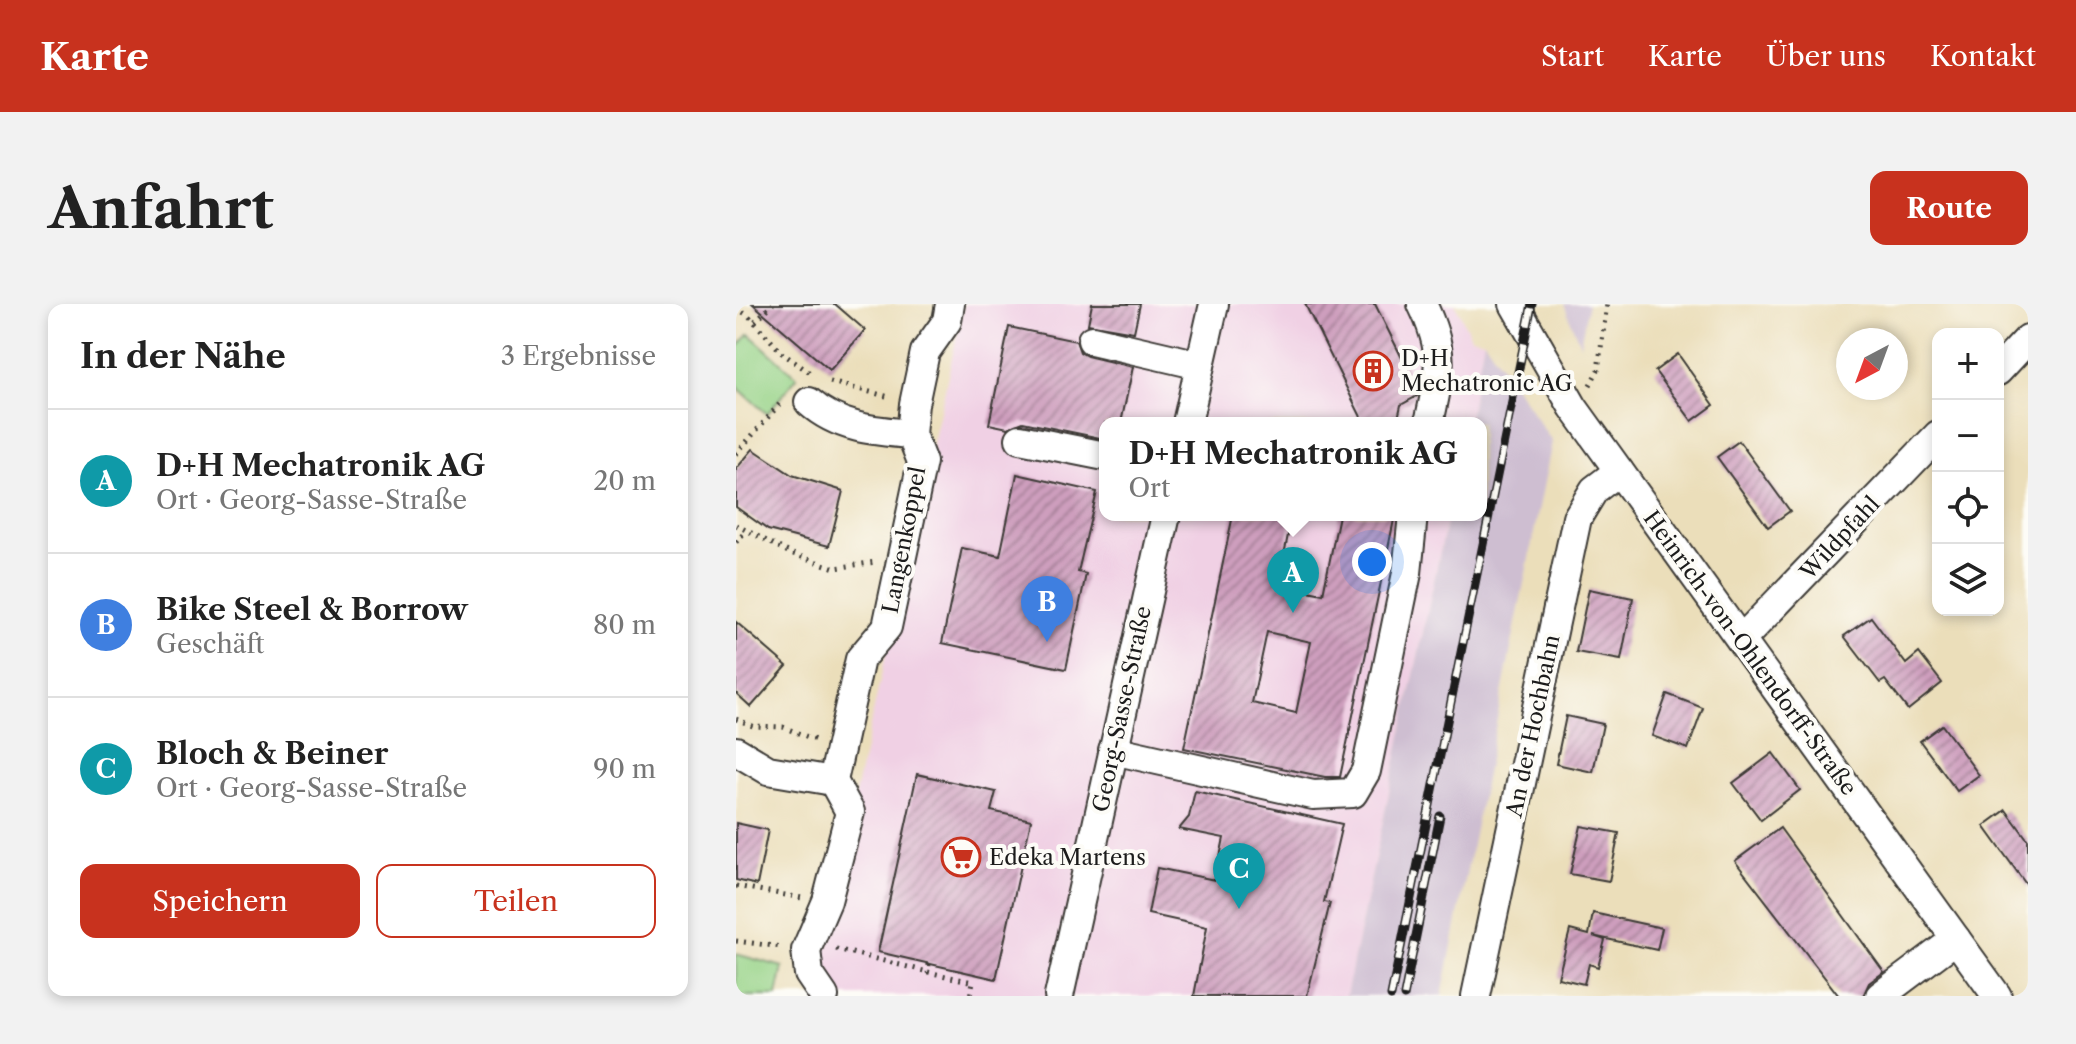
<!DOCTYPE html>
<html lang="de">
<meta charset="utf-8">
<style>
:root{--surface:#fff;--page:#f2f2f2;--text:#222;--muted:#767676;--line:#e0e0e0;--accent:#c8321e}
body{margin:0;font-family:"Libre Caslon Text",serif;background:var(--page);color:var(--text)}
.controls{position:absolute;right:24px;top:24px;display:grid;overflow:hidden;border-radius:16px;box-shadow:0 4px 12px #0003}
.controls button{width:72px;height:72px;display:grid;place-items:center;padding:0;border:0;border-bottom:2px solid var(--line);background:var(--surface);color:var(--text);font:40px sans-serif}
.compass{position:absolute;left:1100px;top:24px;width:72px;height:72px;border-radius:50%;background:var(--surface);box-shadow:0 4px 12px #0003;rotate:221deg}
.you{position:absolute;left:636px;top:258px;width:28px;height:28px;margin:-20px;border:6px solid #fff;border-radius:50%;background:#1a73e8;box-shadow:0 0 0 12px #1a73e833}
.badge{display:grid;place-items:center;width:52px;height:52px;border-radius:50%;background:var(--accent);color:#fff;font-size:26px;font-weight:700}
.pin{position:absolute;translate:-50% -66px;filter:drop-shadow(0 2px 4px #0008)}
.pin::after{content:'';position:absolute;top:42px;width:28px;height:24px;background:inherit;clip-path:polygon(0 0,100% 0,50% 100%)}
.popup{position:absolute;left:363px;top:113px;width:388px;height:104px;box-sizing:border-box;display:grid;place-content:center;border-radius:16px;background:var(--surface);filter:drop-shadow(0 2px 6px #0005);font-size:26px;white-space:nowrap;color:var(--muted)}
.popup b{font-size:30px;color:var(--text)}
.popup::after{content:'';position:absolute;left:50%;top:100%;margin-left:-16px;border:16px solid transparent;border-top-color:var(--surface)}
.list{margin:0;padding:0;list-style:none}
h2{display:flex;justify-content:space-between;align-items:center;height:104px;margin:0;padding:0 32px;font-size:34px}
h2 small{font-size:26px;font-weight:400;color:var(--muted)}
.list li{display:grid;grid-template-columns:52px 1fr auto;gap:24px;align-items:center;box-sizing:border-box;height:144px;padding:0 32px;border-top:2px solid var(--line)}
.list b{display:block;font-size:30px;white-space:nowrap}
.list p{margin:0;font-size:26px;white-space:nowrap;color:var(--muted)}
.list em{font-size:26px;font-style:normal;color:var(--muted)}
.actions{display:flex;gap:16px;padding:24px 32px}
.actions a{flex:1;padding:18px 0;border:2px solid var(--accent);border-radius:16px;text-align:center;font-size:28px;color:var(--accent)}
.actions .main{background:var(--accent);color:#fff}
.icon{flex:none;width:44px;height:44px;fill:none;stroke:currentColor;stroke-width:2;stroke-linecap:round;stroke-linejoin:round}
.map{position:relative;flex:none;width:1292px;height:692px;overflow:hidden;border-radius:16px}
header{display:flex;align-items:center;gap:48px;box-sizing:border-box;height:112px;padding:0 40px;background:var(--accent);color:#fff}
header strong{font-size:38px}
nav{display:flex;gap:44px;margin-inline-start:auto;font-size:28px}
.intro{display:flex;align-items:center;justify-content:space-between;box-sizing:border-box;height:192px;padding:0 48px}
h1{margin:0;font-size:56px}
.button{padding:20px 36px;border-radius:16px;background:var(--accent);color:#fff;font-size:28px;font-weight:700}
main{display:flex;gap:48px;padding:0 48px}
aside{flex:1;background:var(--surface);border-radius:16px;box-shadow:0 4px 12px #0003}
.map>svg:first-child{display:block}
</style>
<header>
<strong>Karte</strong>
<nav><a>Start</a><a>Karte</a><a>Über uns</a><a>Kontakt</a></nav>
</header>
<div class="intro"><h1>Anfahrt</h1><a class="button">Route</a></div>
<main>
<aside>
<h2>In der Nähe<small>3 Ergebnisse</small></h2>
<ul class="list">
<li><span class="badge" style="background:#0f9aa8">A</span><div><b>D+H Mechatronik AG</b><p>Ort · Georg-Sasse-Straße</p></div><em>20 m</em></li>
<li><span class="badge" style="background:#3f7fe0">B</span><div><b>Bike Steel &amp; Borrow</b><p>Geschäft</p></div><em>80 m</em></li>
<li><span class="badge" style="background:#0f9aa8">C</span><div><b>Bloch &amp; Beiner</b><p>Ort · Georg-Sasse-Straße</p></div><em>90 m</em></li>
</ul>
<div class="actions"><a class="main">Speichern</a><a>Teilen</a></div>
</aside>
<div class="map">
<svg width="1292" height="692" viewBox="0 0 1292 692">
<defs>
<pattern id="building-hatch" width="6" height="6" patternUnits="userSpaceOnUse" patternTransform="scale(2)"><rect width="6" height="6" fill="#ce9ebd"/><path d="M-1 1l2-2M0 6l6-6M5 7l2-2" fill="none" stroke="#a68099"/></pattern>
</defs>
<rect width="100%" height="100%" fill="#fdfcf7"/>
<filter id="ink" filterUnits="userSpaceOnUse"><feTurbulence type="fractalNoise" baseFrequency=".0125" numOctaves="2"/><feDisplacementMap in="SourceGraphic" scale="16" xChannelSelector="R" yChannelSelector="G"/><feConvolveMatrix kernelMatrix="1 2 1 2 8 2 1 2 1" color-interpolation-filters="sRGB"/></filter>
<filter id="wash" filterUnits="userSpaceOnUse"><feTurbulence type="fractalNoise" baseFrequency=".006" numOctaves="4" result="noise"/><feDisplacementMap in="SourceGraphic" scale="32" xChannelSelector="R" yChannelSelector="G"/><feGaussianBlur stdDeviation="1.8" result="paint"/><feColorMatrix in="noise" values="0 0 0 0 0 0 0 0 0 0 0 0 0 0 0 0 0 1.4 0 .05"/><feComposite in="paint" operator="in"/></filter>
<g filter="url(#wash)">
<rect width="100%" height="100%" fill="#ebdeba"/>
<path fill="#f0d0e4" d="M228,0h491l16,33 13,3 -16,83h-363v92h343l-102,481h-518l-9,-13 11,-77z"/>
<g fill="#cebed1">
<path d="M828,0h24l-8,41z"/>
<path d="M748,36l68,102 -110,554h-96l102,-481h33v-92h-13z"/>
</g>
<g fill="#98d388" stroke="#5a7852" stroke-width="2">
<path d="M13,30l48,43 -30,37 -31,-28v-37z"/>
<path d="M0,650l47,13 -6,29h-41z"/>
</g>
<g id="blocks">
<g fill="url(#building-hatch)" fill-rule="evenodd">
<path d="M17,0h82l30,26 -35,40z"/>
<path d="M356,0h48l-6,28 -46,-8z"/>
<path d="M569,0h70l43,86 -1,6 -16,9 -4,18h-33z"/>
<path d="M273,23l67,14 4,11 7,4 46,11 -12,56h-16v16l-82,-17 -15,6 -19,-4z"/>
<path d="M942,50l36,51 -22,16 -37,-50z"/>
<path d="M1003,137l51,70 -22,16 -51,-70z"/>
<path d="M17,145l39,26 51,16 -14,55 -61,-16 -32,-23v-38z"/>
<path d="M281,170l80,18 -19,80 8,2 -20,95 -124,-26 20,-95 38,8z"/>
<path d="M497,211h59l-14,70 45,9 16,-79h56l-55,262h-15l-141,-29zM531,328l44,10 -15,71 -44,-10z"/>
<path d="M853,285l44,9 -12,62 -45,-8z"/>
<path d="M1135,313l35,47 13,-11 23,30 -34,27 -23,-30 -5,3 -36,-47z"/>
<path d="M0,318l51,44 -36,41 -15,-14z"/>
<path d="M931,390l36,14 -15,41 -36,-13z"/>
<path d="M830,412l37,8 -10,48 -37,-8z"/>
<path d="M1206,421l37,50 -22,16 -37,-50z"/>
<path d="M1037,449l27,37 -39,30 -28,-37z"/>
<path d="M181,470l79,18 -5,19 40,9 -35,159 -118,-27z"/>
<path d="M459,487l147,33 -18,78 6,1 -23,93h-113l13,-69 -59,-13 9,-46 58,12 9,-42 -45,-9 10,-12z"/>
<path d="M1270,506l22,30v47l-44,-61z"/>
<path d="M0,519l32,7 -11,55 -21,-5z"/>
<path d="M845,522l38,7 -10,48 -39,-7z"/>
<path d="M1044,524l104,144 -15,11 -6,13h-24l-104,-135z"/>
<path d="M857,609l69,15 -5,22 -64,-14 12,4 -7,27 -9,-3 -5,20 -26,-6 12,-48 19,5z"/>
</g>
</g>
</g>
<g filter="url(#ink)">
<use href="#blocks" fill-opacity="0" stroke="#3b3934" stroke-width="2"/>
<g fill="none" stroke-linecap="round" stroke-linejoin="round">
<g stroke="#3b3934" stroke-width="32">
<g id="minor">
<path d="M686,0c24,49 18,68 7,119"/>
<path d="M778,0l59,103 424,589"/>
<path d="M356,36l108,25"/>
<path d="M1262,67l30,-32"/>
<path d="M73,98c29,26 65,29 102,32"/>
<path d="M451,119l27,-119"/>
<path d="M284,135l85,17"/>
<path d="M1005,336l197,-205"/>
<path d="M377,446l200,45 40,-2 13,-22 41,-198 6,-58"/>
<path d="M0,447l32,19 65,11"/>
<path d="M88,692l-15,-22 -3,-24 21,-49 23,-89 -17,-31 27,-122 27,-32 35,-165 -11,-28 3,-30 11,-52 22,-31 3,-17"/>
<path d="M323,692l107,-481"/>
<path d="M740,692l101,-478 17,-28 25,-19"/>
<path d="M1144,692l76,-57"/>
</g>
</g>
<g stroke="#3b3934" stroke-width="5" stroke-dasharray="2 6" stroke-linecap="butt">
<path d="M0,4l13,8 33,37 31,22"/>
<path d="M19,17l18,-17"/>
<path d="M94,78l60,15"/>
<path d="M854,81l8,-15 9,-66"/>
<path d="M0,150l47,-54"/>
<path d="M0,221l54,28 45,15 41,-6"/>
<path d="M0,238l9,-10"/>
<path d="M0,415l17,7 30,1 35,14"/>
<path d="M0,582l66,12"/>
<path d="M0,637l46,6"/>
<path d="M100,645l92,23"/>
<path d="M193,660l-1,8 45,10 -3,14"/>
</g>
<use href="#minor" stroke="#fff" stroke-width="28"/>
<g stroke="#1c1c1c" stroke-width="9">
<g id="rail">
<path d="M655,692l141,-692"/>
<path d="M668,692l36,-180"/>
</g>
</g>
<use href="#rail" stroke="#fdfcf7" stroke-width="6" stroke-dasharray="18" stroke-linecap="butt"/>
</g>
</g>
<defs>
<g id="building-ring" transform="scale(2)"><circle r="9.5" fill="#fdfcf7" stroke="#c8321e" stroke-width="1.5"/><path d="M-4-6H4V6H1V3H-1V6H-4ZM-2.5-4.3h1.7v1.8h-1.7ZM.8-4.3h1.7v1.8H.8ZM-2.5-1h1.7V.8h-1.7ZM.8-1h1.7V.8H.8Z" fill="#c8321e"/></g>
<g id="supermarket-ring" transform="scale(2)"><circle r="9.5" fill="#fdfcf7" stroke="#c8321e" stroke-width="1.5"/><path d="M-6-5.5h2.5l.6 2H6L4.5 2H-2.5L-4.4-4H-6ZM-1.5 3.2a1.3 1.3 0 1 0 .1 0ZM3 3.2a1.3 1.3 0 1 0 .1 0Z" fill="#c8321e"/></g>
</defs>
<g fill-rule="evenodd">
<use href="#building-ring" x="637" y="67"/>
<use href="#supermarket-ring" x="225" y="553"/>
</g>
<g text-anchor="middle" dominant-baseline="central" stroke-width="8" stroke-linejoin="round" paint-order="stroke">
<g font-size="22" fill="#1c1c1c" stroke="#fdfcf7" text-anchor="start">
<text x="665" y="54">D+H<tspan x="665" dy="25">Mechatronic AG</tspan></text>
<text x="253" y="553">Edeka Martens</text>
</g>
<g font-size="22" fill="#1c1c1c" stroke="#fdfcf7">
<text transform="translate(1104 234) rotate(-47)">Wildpfahl</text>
<text transform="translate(168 236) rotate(-79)">Langenkoppel</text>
<text transform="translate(1014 349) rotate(54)">Heinrich-von-Ohlendorff-Straße</text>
<text transform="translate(386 405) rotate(-78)">Georg-Sasse-Straße</text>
<text transform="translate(797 422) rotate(-78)">An der Hochbahn</text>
</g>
</g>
</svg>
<div class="controls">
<button>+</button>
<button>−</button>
<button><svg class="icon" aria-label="locate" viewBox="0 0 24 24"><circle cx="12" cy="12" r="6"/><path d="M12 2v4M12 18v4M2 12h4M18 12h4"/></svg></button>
<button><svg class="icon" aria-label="layers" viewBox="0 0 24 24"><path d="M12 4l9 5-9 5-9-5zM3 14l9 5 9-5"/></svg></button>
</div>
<svg class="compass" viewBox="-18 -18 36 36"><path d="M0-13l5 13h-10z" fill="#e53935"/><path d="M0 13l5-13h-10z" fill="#767676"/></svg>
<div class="you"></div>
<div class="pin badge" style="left:557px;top:309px;background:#0f9aa8">A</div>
<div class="popup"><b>D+H Mechatronik AG</b>Ort</div>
<div class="pin badge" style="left:311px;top:338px;background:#3f7fe0">B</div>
<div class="pin badge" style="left:503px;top:605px;background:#0f9aa8">C</div>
</div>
</main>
